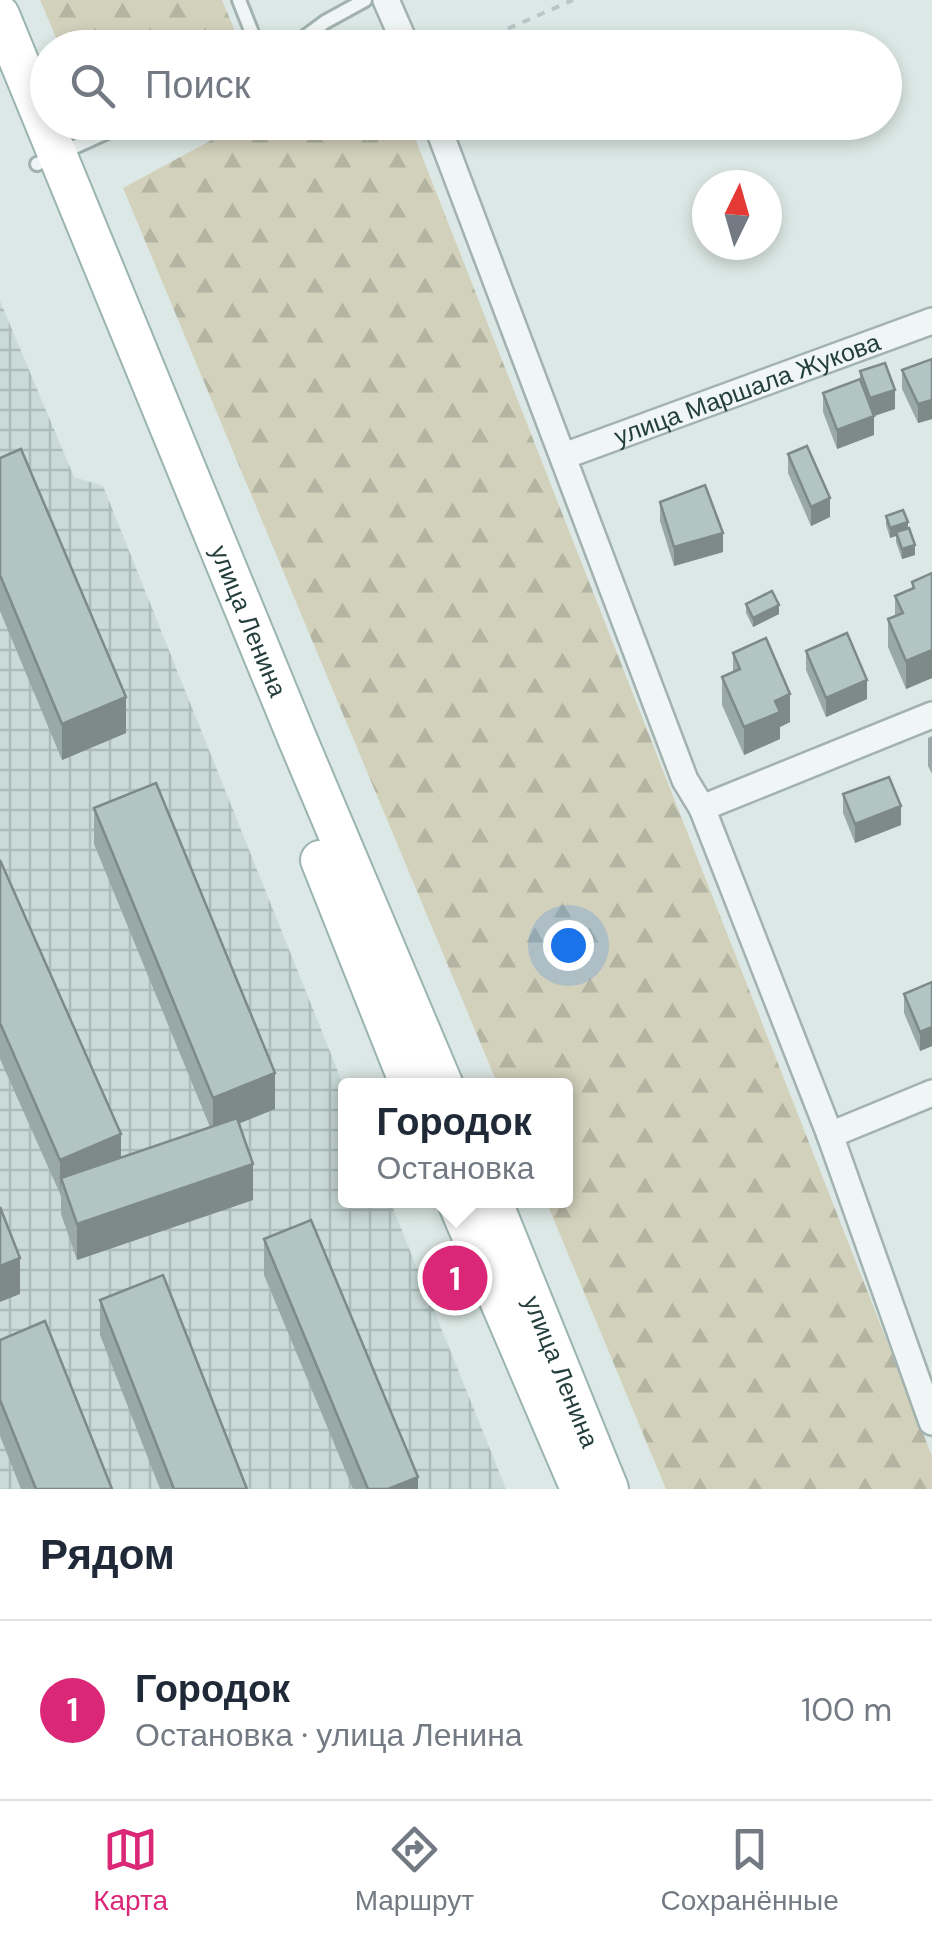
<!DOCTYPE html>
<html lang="ru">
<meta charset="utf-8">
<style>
:root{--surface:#fff;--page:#f2f2f3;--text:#1f2937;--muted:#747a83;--line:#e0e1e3;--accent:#db2777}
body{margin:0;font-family:"DM Sans",sans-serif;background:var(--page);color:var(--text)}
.compass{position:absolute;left:692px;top:170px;width:90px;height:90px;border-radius:50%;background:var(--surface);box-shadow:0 5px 15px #0003;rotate:5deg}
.you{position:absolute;left:568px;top:945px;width:35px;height:35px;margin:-25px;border:8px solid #fff;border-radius:50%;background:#1a73e8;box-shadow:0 0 0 15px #1a73e833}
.badge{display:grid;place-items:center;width:65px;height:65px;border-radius:50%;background:var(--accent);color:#fff;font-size:32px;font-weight:700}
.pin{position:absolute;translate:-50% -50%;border:5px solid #fff;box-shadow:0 2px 10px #0006}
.popup{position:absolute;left:338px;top:1078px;width:235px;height:130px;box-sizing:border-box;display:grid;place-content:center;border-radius:10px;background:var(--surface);filter:drop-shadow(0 2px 8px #0005);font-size:32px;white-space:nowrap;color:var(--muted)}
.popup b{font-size:38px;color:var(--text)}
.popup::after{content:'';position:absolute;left:50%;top:100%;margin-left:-20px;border:20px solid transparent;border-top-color:var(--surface)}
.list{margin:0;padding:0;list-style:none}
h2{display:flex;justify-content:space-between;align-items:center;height:130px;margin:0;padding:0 40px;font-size:42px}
h2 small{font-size:32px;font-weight:400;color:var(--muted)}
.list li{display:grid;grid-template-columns:65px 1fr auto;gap:30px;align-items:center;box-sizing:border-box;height:180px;padding:0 40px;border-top:2px solid var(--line)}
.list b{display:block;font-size:38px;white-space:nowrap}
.list p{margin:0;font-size:32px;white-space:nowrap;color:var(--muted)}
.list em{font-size:32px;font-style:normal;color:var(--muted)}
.icon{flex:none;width:55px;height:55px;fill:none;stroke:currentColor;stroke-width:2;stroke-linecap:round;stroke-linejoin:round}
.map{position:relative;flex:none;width:932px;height:1489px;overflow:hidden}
.search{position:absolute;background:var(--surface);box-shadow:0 5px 15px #0003;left:30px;right:30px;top:30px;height:110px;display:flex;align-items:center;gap:25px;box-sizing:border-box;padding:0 35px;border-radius:55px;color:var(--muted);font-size:38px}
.sheet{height:310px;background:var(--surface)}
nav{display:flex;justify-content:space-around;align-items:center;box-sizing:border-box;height:140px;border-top:2px solid var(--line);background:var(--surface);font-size:28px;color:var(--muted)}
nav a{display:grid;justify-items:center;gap:5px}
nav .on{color:var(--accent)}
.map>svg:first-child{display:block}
</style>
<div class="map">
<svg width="932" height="1489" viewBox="0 0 932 1489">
<defs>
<pattern id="industrial-grid" width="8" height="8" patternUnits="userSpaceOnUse" patternTransform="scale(2.5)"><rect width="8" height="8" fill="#c9dad7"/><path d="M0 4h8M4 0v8" fill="none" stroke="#acbcb9"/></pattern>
<pattern id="forest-firs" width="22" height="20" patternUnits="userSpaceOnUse" patternTransform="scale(2.5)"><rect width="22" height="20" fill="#d2d1bc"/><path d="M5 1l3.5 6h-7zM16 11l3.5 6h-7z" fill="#b4b4a2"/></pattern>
</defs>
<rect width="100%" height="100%" fill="#dce8e5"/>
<path fill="url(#industrial-grid)" d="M0,301l74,176 29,9 242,603v111l45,1 116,288h-506z"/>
<g fill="url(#forest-firs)">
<path d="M40,0h182l15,36 -22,11h-155z"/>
<path d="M245,122l164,1 523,1333v33h-266l-120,-288 19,-1v-114l-67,-1 -375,-897z"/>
</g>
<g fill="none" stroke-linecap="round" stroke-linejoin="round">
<g stroke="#a1b2af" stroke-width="18">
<g id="lane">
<path d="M239,0l19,48"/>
<path d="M290,48l35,-26 40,-22"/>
<path d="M37,164l92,-42"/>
</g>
</g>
<g stroke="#a1b2af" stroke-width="30">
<g id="street">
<path d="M386,0l21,48"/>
<path d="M436,122l249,658 17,28 128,327 102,287"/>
<path id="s1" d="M564,456l368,-135"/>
<path d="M702,808l230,-93"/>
<path d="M830,1135l102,-42"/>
</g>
</g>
<g stroke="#9ab4af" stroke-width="42">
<g id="primary">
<path id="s2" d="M0,15l297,723 147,348"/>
<path d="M320,860l90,226"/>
<path d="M456,1200l124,289"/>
<path id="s3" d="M492,1200l117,289"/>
</g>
</g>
<path stroke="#bac6c5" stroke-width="4" stroke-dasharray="8 8" stroke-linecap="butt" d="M464,48l109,-48"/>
<use href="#lane" stroke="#eff6f5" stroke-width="12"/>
<use href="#street" stroke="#eff6f5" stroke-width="25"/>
<use href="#primary" stroke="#fff" stroke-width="38"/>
</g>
<g fill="#99a9a7">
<path d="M932,359v60l-14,4 -16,-34v-19z"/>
<path d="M860,371l35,38 -21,7v19l-37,14 -14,-37v-19l37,-13z"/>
<path d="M788,454l42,63 -19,9 -23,-53z"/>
<path d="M0,458l126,275 -64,27 -62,-149z"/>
<path d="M660,502l63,50 -49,14 -14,-45z"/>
<path d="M886,516l22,12 7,27 -13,4 -6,-17v-6l-6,2 -4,-13z"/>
<path d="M932,573v105l-26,11 -18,-42v-28l7,-3v-20l17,-7v-7z"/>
<path d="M746,604l33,10 -26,13 -7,-14z"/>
<path d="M806,651l61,48 -41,18 -20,-47z"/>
<path d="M733,653l57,69 -10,5v12l-36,16 -22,-50v-28l11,-5z"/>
<path d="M932,736v38l-4,-8v-28z"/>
<path d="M843,794l58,31 -46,18 -12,-30z"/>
<path d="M94,808l181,301 -36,14 14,77 -176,60 -16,-46v-18l-61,-137v-199l121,298 89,-31 -116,-283z"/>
<path d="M932,982v64l-12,5 -16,-38v-19z"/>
<path d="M264,1239l154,250h-65l-89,-214z"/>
<path d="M100,1300l147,189h-87l-60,-154z"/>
<path d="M0,1340l112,149h-91l-21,-53z"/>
</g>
<g fill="#7d8a88">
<path d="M895,390v19l-21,7v19l-37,14v-19l33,-13v-19z"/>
<path d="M932,400v19l-14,4v-19z"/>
<path d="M830,498v19l-19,9v-19z"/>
<path d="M908,522v10h-12v4l-6,2v-10z"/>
<path d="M723,533v19l-49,14v-19z"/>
<path d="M915,545v10l-13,4v-10z"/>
<path d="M779,605v9l-26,13v-9z"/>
<path d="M932,650v28l-26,11v-28z"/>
<path d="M867,680v19l-41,18v-19z"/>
<path d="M790,694v28l-10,5v12l-36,16v-28l31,-26z"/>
<path d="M126,697v36l-64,27v-36z"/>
<path d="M901,806v19l-46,18v-19z"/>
<path d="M932,1027v19l-12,5v-19z"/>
<path d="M275,1073v36l-62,25v-36z"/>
<path d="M121,1134v36l-60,8 -1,18v-36z"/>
<path d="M253,1164v36l-176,60v-36z"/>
<path d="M20,1258v36l-20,8v-36z"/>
<path d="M418,1477v12h-30z"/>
</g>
<g fill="#b2c5c2" stroke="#7d8a88" stroke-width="2.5">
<path d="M932,359v41l-14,4 -16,-34z"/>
<path d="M885,363l10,27 -25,8 -10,-27z"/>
<path d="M860,379l14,37 -37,14 -14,-37z"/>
<path d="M807,446l23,52 -19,9 -23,-53z"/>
<path d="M21,449l105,248 -64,27 -62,-149v-117z"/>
<path d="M705,485l18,48 -49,14 -14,-45z"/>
<path d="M903,510l5,12 -18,6 -4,-12z"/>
<path d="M909,528l6,17 -13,4 -6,-17z"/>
<path d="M932,573v77l-26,11 -18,-42 15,-6 -8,-17 19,-8 -2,-6z"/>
<path d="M772,591l7,14 -26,13 -7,-14z"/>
<path d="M847,633l20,47 -41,18 -20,-47z"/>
<path d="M766,638l24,56 -15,7 5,11 -36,15 -22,-50 18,-8 -7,-16z"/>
<path d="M889,777l12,29 -46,18 -12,-30z"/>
<path d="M156,783l119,290 -62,25 -119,-290z"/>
<path d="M0,860l121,274 -61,26 -60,-137z"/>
<path d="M932,982v45l-12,5 -16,-38z"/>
<path d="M237,1118l16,46 -176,60 -16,-46z"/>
<path d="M0,1207l20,51 -20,8z"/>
<path d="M311,1220l107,257 -30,12h-20l-104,-250z"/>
<path d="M163,1275l84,214h-73l-74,-189z"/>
<path d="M45,1321l67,168h-76l-36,-89v-60z"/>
</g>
<g text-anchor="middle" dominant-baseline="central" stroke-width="10" stroke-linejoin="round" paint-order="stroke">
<g font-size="25" fill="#243f3b" stroke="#ebf5f3">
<text stroke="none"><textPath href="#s1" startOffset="195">улица Маршала Жукова</textPath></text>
<text stroke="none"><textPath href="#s2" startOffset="655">улица Ленина</textPath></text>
<text stroke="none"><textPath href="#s3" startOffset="185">улица Ленина</textPath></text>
</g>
</g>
</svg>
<svg class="compass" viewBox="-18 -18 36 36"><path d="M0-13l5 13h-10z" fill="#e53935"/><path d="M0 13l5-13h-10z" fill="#747a83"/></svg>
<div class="you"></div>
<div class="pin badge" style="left:455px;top:1278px">1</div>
<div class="popup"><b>Городок</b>Остановка</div>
<div class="search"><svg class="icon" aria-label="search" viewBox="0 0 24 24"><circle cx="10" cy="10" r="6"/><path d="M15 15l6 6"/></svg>Поиск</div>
</div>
<section class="sheet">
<h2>Рядом<small></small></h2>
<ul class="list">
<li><span class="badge">1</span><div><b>Городок</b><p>Остановка · улица Ленина</p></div><em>100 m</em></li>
</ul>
</section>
<nav>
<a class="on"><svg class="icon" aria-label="map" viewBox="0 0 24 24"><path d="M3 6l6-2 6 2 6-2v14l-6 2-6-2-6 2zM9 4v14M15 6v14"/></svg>Карта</a>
<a><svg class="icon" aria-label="directions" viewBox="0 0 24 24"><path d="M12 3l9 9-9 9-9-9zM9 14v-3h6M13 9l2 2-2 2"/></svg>Маршрут</a>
<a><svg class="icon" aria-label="saved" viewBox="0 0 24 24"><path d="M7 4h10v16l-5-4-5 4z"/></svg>Сохранённые</a>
</nav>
